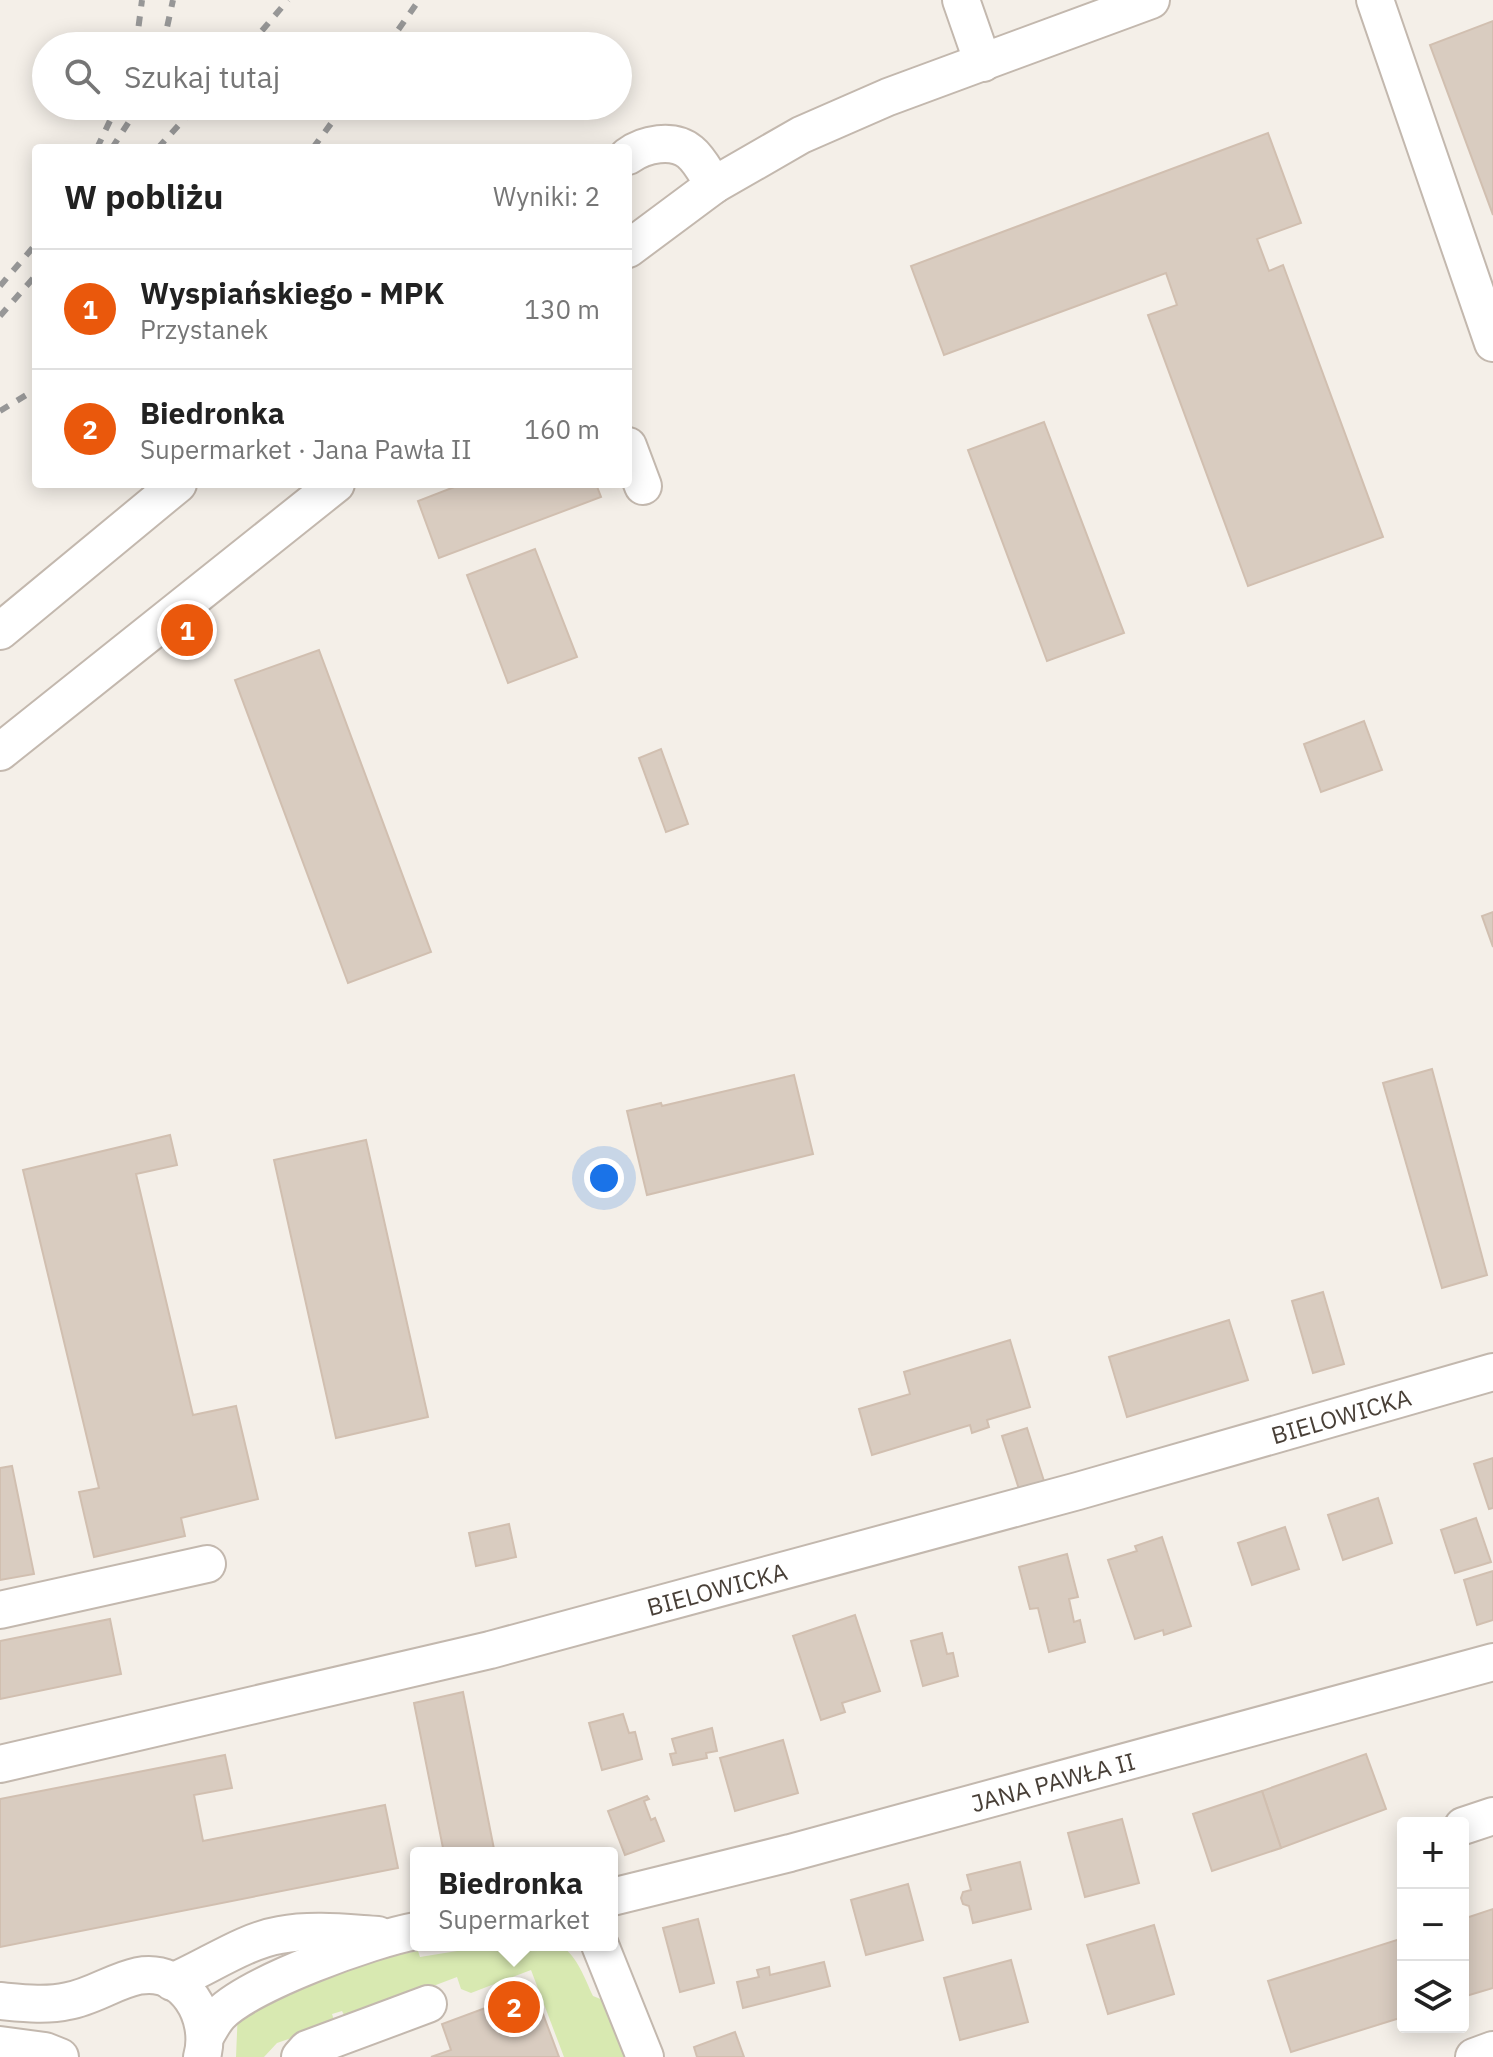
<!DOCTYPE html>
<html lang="pl">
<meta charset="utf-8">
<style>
:root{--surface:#fff;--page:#f6f6f6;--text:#222;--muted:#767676;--line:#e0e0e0;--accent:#ea580c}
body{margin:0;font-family:"IBM Plex Sans",sans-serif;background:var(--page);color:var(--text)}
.controls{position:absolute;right:24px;bottom:24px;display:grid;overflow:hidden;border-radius:8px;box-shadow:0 4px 20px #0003}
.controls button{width:72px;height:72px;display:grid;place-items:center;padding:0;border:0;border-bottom:2px solid var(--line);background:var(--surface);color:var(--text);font:40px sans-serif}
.you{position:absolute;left:604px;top:1178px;width:28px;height:28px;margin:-20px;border:6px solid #fff;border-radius:50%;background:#1a73e8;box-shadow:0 0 0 12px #1a73e833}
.badge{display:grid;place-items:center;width:52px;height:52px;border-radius:50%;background:var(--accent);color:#fff;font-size:26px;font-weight:700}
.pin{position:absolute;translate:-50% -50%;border:4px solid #fff;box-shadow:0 2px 8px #0006}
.popup{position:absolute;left:410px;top:1847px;width:208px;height:104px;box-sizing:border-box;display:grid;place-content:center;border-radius:8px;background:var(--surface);filter:drop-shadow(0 2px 6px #0005);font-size:26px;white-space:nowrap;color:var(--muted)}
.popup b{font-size:30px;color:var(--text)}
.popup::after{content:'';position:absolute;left:50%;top:100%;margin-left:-16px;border:16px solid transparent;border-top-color:var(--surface)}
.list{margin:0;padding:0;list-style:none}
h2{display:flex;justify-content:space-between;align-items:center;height:104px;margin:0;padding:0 32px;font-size:34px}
h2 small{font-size:26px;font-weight:400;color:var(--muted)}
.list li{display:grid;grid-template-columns:52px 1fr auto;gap:24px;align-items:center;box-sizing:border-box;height:120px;padding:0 32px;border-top:2px solid var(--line)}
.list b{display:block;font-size:30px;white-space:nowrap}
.list p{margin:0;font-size:26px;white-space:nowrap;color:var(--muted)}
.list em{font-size:26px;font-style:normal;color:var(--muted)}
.icon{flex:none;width:44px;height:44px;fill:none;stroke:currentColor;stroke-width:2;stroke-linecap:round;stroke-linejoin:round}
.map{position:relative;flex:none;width:1493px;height:2057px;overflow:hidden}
.search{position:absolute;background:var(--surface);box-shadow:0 4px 20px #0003;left:32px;top:32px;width:600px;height:88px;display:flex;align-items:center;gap:20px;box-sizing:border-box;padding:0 28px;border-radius:44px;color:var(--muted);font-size:30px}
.panel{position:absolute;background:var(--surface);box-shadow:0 4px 20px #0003;left:32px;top:144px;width:600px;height:344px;border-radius:8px}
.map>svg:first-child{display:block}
</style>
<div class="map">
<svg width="1493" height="2057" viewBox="0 0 1493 2057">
<rect width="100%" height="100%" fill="#f4efe8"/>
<path fill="#d8e9b1" d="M494,1945h67c17,13 23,32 32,51l20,8 18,53h-67l-33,-87 -60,23 -10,-4 -4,-12 -111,42 -4,-8 -10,3 3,9 -58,20 -13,14h-28l3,-72 179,-34 2,6z"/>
<g fill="#d9ccc0" stroke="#d1bfb0" stroke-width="2">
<path d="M1493,21v194l-63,-170z"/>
<path d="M1268,133l33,90 -44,16 12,32 14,-6 100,272 -135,49 -100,-271 29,-10 -11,-32 -222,82 -33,-89z"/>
<path d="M1044,422l80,211 -77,28 -79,-211z"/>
<path d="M462,484h134l5,13 -162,61 -21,-57z"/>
<path d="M535,549l42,108 -69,26 -41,-108z"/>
<path d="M319,650l112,302 -83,31 -113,-303z"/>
<path d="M1364,721l18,49 -61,22 -17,-48z"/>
<path d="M661,749l27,75 -22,8 -27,-74z"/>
<path d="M1493,912v35l-11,-31z"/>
<path d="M1432,1069l55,206 -45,13 -59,-205z"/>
<path d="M794,1075l19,79 -166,41 -20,-84 34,-8 1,3z"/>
<path d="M170,1135l7,30 -41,9 57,241 43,-9 22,93 -77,19 4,18 -91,21 -15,-65 20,-4 -76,-318z"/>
<path d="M366,1140l62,277 -92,21 -62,-278z"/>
<path d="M1323,1292l21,72 -31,9 -21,-72z"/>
<path d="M1229,1320l19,60 -121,37 -18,-60z"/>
<path d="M1010,1340l20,67 -43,13 2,7 -17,6 -2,-8 -98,30 -13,-46 51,-15 -6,-22z"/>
<path d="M1027,1428l17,53 -25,8 -17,-53z"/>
<path d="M1493,1458v50l-4,1 -15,-45z"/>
<path d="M12,1466l22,108 -34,6v-112z"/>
<path d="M1378,1498l14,45 -49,17 -15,-45z"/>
<path d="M1476,1518l15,44 -36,11 -14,-43z"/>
<path d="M509,1524l7,33 -40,9 -7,-33z"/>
<path d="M1285,1527l14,42 -47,16 -14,-42z"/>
<path d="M1162,1537l29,89 -27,9 -1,-5 -28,9 -27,-79 29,-9 -2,-5z"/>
<path d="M1067,1554l11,43 -9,2 5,23 6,-2 5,22 -36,10 -11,-44 -8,1 -11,-42z"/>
<path d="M1493,1571v49l-16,5 -13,-45z"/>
<path d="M855,1615l25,76 -38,12 3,9 -24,8 -28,-84z"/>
<path d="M110,1619l11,55 -121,25v-58z"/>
<path d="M942,1633l5,21 6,-1 5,23 -35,10 -12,-45z"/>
<path d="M463,1692l31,157 -18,4h-32l-30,-150z"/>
<path d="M623,1714l6,19 6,-1 7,27 -40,11 -13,-47z"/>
<path d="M712,1728l5,23 -11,2 1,5 -34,7 -3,-11 6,-1 -4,-14z"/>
<path d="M783,1740l15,53 -63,18 -15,-53z"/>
<path d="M1366,1754l20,55 -105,39 -19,-57z"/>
<path d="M225,1755l7,33 -38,7 9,46 182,-36 13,63 -398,79v-148z"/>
<path d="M1262,1791l19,57 -69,23 -19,-57z"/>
<path d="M647,1796l2,3 -5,2 7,19 4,-2 9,23 -39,14 -17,-44z"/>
<path d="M1122,1819l17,64 -54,14 -17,-64z"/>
<path d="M1020,1862l11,47 -58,14 -4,-17 -6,-2 -2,-6 2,-6 8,-2 -4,-15z"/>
<path d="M908,1884l15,56 -57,15 -15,-55z"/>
<path d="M1493,1909v79l-30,9v-78z"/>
<path d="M698,1919l16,64 -34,9 -17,-64z"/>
<path d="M1154,1925l20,69 -66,20 -21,-69z"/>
<path d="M1403,1938v79l-112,35 -23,-71z"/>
<path d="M1011,1960l17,62 -68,18 -16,-62z"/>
<path d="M824,1962l6,24 -87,22 -6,-26 22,-5 -2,-7 12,-3 1,8z"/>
<path d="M534,1990l25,67h-128l20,-7 -9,-26z"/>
<path d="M735,2032l9,25h-47l-3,-10z"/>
</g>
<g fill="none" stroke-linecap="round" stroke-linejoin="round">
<g stroke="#c3b8ae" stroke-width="40">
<g id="minor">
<path d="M961,0l22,63"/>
<path d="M1375,0l118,343"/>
<path d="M628,156c16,-12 45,-18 62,-4 10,8 17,23 24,33"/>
<path d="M628,249l86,-64 87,-50 87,-38 263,-97"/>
<path d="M628,446l15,40"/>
<path d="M0,631l178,-147"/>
<path d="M0,752l336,-268"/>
<path d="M0,1610l207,-46"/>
<path d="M0,1764l490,-114 588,-159 415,-119"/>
<path d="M1463,1826l30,-10"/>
<path d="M612,1897l178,-44 703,-191"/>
<path d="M600,1945l45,112"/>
<path d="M172,1982c34,-14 72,-41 108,-47 32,-6 66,-2 98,0"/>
<path d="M0,2001c22,2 46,5 68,0 24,-4 46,-20 70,-25 47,-9 75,42 64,81"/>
<path d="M206,2035c4,-6 8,-15 14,-21 31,-31 151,-75 196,-83"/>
<path d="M0,2045l45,6 15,6"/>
<path d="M300,2057l7,-8 121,-45"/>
<path d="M1474,2057l19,-7"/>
</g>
</g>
<use href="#minor" stroke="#fff" stroke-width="36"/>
<g stroke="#979797" stroke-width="6" stroke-dasharray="10 10" stroke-linecap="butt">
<path d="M136,46l6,-46"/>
<path d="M163,46l10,-46"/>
<path d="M249,46l39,-46"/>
<path d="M387,46l32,-46"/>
<path d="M97,148l20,-42"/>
<path d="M112,148l27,-42"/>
<path d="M158,148l38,-42"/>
<path d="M313,148l31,-42"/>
<path d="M0,286l36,-42"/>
<path d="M0,316l36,-41"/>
<path d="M0,411l36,-22"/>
</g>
</g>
<g text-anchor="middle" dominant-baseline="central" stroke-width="6" stroke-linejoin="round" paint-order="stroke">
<g font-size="24" fill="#483f37" stroke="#fff">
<text transform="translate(1341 1416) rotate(-16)">BIELOWICKA</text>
<text transform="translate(717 1589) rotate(-15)">BIELOWICKA</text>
<text transform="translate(1053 1782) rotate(-15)">JANA PAWŁA II</text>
</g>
</g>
</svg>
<div class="controls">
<button>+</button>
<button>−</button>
<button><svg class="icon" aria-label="layers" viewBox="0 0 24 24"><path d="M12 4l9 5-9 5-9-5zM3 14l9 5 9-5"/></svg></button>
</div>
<div class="you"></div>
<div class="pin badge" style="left:187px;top:630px">1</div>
<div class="pin badge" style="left:514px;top:2007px">2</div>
<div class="popup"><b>Biedronka</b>Supermarket</div>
<div class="search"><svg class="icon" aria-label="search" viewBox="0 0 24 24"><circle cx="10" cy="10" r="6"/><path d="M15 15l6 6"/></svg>Szukaj tutaj</div>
<section class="panel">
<h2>W pobliżu<small>Wyniki: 2</small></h2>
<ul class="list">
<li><span class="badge">1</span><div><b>Wyspiańskiego - MPK</b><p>Przystanek</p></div><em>130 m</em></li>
<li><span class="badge">2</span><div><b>Biedronka</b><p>Supermarket · Jana Pawła II</p></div><em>160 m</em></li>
</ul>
</section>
</div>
